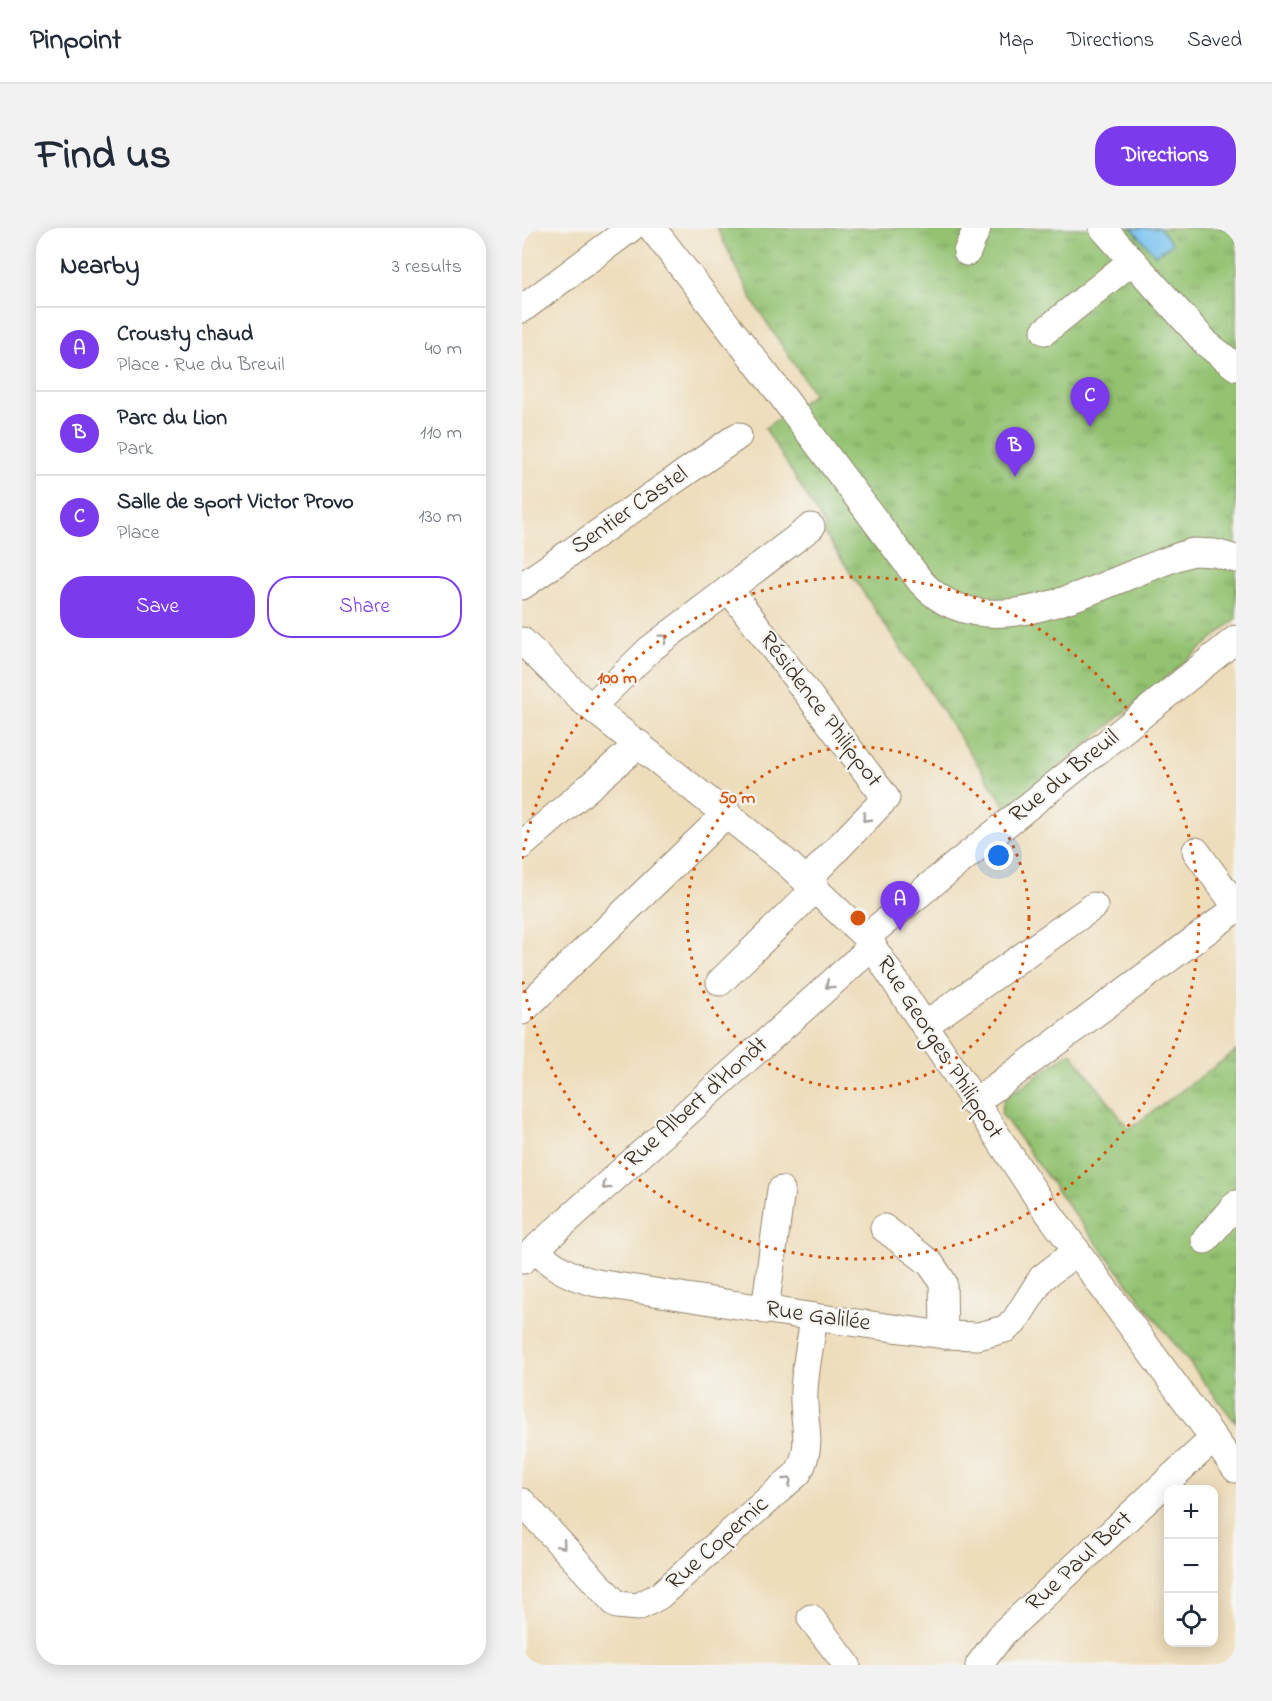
<!DOCTYPE html>
<meta charset="utf-8">
<style>
:root{--surface:#fff;--page:#f2f2f3;--text:#1f2937;--muted:#747a83;--line:#e0e1e3;--accent:#7c3aed}
body{margin:0;font-family:"Indie Flower",sans-serif;background:var(--page);color:var(--text)}
.controls{position:absolute;right:18px;bottom:18px;display:grid;overflow:hidden;border-radius:12px;box-shadow:0 3px 15px #0003}
.controls button{width:54px;height:54px;display:grid;place-items:center;padding:0;border:0;border-bottom:2px solid var(--line);background:var(--surface);color:var(--text);font:30px sans-serif}
.you{position:absolute;left:477px;top:628px;width:21px;height:21px;margin:-15px;border:4px solid #fff;border-radius:50%;background:#1a73e8;box-shadow:0 0 0 9px #1a73e833}
.badge{display:grid;place-items:center;width:39px;height:39px;border-radius:50%;background:var(--accent);color:#fff;font-size:20px;font-weight:700}
.pin{position:absolute;translate:-50% -50px;filter:drop-shadow(0 2px 3px #0008)}
.pin::after{content:'';position:absolute;top:32px;width:21px;height:18px;background:inherit;clip-path:polygon(0 0,100% 0,50% 100%)}
.list{margin:0;padding:0;list-style:none}
h2{display:flex;justify-content:space-between;align-items:center;height:78px;margin:0;padding:0 24px;font-size:26px}
h2 small{font-size:20px;font-weight:400;color:var(--muted)}
.list li{display:grid;grid-template-columns:39px 1fr auto;gap:18px;align-items:center;box-sizing:border-box;height:84px;padding:0 24px;border-top:2px solid var(--line)}
.list b{display:block;font-size:22px;white-space:nowrap}
.list p{margin:0;font-size:20px;white-space:nowrap;color:var(--muted)}
.list em{font-size:20px;font-style:normal;color:var(--muted)}
.actions{display:flex;gap:12px;padding:18px 24px}
.actions a{flex:1;padding:14px 0;border:2px solid var(--accent);border-radius:24px;text-align:center;font-size:21px;color:var(--accent)}
.actions .main{background:var(--accent);color:#fff}
.icon{flex:none;width:33px;height:33px;fill:none;stroke:currentColor;stroke-width:2;stroke-linecap:round;stroke-linejoin:round}
.map{position:relative;flex:none;width:714px;height:1437px;overflow:hidden;border-radius:24px}
header{display:flex;align-items:center;gap:36px;box-sizing:border-box;height:84px;padding:0 30px;background:var(--surface);border-bottom:2px solid var(--line)}
header strong{font-size:28px}
nav{display:flex;gap:33px;margin-inline-start:auto;font-size:21px}
.intro{display:flex;align-items:center;justify-content:space-between;box-sizing:border-box;height:144px;padding:0 36px}
h1{margin:0;font-size:42px}
.button{padding:15px 27px;border-radius:24px;background:var(--accent);color:#fff;font-size:21px;font-weight:700}
main{display:flex;gap:36px;padding:0 36px}
aside{flex:1;background:var(--surface);border-radius:24px;box-shadow:0 3px 15px #0003}
.map>svg:first-child{display:block}
</style>
<header>
<strong>Pinpoint</strong>
<nav><a>Map</a><a>Directions</a><a>Saved</a></nav>
</header>
<div class="intro"><h1>Find us</h1><a class="button">Directions</a></div>
<main>
<aside>
<h2>Nearby<small>3 results</small></h2>
<ul class="list">
<li><span class="badge">A</span><div><b>Crousty chaud</b><p>Place · Rue du Breuil</p></div><em>40 m</em></li>
<li><span class="badge">B</span><div><b>Parc du Lion</b><p>Park</p></div><em>110 m</em></li>
<li><span class="badge">C</span><div><b>Salle de sport Victor Provo</b><p>Place</p></div><em>130 m</em></li>
</ul>
<div class="actions"><a class="main">Save</a><a>Share</a></div>
</aside>
<div class="map">
<svg width="714" height="1437" viewBox="0 0 714 1437">
<defs>
<pattern id="park-tufts" width="24" height="20" patternUnits="userSpaceOnUse" patternTransform="scale(1.5)"><rect width="24" height="20" fill="#93c271"/><path d="M3 7l-1-3M5 7V3M7 7l1-3M15 17l-1-3M17 17v-4M19 17l1-3" fill="none" stroke="#799e5c"/></pattern>
</defs>
<rect width="100%" height="100%" fill="#f6f6f2"/>
<filter id="ink" filterUnits="userSpaceOnUse"><feTurbulence type="fractalNoise" baseFrequency=".0167" numOctaves="2"/><feDisplacementMap in="SourceGraphic" scale="12" xChannelSelector="R" yChannelSelector="G"/><feConvolveMatrix kernelMatrix="1 2 1 2 8 2 1 2 1" color-interpolation-filters="sRGB"/></filter>
<filter id="wash" filterUnits="userSpaceOnUse"><feTurbulence type="fractalNoise" baseFrequency=".008" numOctaves="4" result="noise"/><feDisplacementMap in="SourceGraphic" scale="24" xChannelSelector="R" yChannelSelector="G"/><feGaussianBlur stdDeviation="1.35" result="paint"/><feColorMatrix in="noise" values="0 0 0 0 0 0 0 0 0 0 0 0 0 0 0 0 0 1.4 0 .05"/><feComposite in="paint" operator="in"/></filter>
<g filter="url(#wash)">
<rect width="100%" height="100%" fill="#edb"/>
<g fill="url(#park-tufts)" stroke="#677648" stroke-width="1.5">
<path d="M195,0h519v391l-228,191 -184,-277 1,-7 -60,-98 49,-34 -60,-91z"/>
<path d="M714,823v372l-161,-208 -74,-102 3,-14 67,-47 58,77z"/>
</g>
<path fill="#76c1ef" stroke="#587686" stroke-width="1.5" d="M610,0h28l12,16 -17,11z"/>
</g>
<g filter="url(#ink)">
<g fill="none" stroke-linecap="round" stroke-linejoin="round">
<g stroke="#94846c" stroke-width="29">
<g id="minor">
<path d="M130,0l124,160 145,194c70,77 193,-9 272,-30l22,1 21,6"/>
<path d="M581,0l104,116 29,23"/>
<path d="M445,24l10,-24"/>
<path d="M0,81l109,-81"/>
<path d="M523,103l87,-70"/>
<path d="M0,358l216,-150"/>
<path d="M207,361l157,209 -79,82"/>
<path d="M0,413l60,59 205,163 79,74 174,264 196,268"/>
<path d="M69,479l59,-58 161,-122"/>
<path d="M0,617l117,-101"/>
<path d="M674,623l40,55"/>
<path d="M344,709l370,-298"/>
<path d="M198,754l96,-94"/>
<path d="M0,783l205,-198"/>
<path d="M403,797l169,-119"/>
<path d="M452,875l262,-194"/>
<path d="M362,1000l46,35 13,19 1,53"/>
<path d="M683,1012l31,-36"/>
<path d="M13,1021c19,19 36,28 62,34l217,34 130,18 34,1 27,-7 9,-7 28,-44 35,-27"/>
<path d="M1,1032l350,-314"/>
<path d="M243,1082l16,-120"/>
<path d="M0,1274l95,103 21,2 21,-11 139,-123c17,-30 4,-50 6,-82 1,-24 7,-49 10,-74"/>
<path d="M289,1390l36,47"/>
<path d="M457,1437l24,-32 210,-194"/>
</g>
</g>
<use href="#minor" stroke="#fff" stroke-width="27"/>
</g>
<defs><path id="oneway-chevron" d="M-2-3.5L2.5 0L-2 3.5" fill="none" stroke-width="1.6" stroke-linecap="round" stroke-linejoin="round" transform="scale(1.5)"/></defs>
<g stroke="#a79f9a">
<use href="#oneway-chevron" transform="translate(142 410) rotate(-37)"/>
<use href="#oneway-chevron" transform="translate(344 590) rotate(134)"/>
<use href="#oneway-chevron" transform="translate(307 757) rotate(138)"/>
<use href="#oneway-chevron" transform="translate(84 958) rotate(138)"/>
<use href="#oneway-chevron" transform="translate(266 1253) rotate(-42)"/>
<use href="#oneway-chevron" transform="translate(40 1317) rotate(49)"/>
</g>
</g>
<g fill="none" stroke="#d7540e" stroke-width="3" stroke-dasharray="3 6">
<circle cx="336" cy="690" r="171"/>
<path d="M0 631A341 341 0 1 1 0 749"/>
</g>
<g text-anchor="middle" dominant-baseline="central" stroke-width="4.5" stroke-linejoin="round" paint-order="stroke">
<g font-size="24" fill="#3b2a1e" stroke="#f6f6f2">
<text transform="translate(108 283) rotate(-35)">Sentier Castel</text>
<text transform="translate(298 482) rotate(53)">Résidence Philippot</text>
<text transform="translate(543 549) rotate(-39)">Rue du Breuil</text>
<text transform="translate(417 820) rotate(57)">Rue Georges Philippot</text>
<text transform="translate(175 875) rotate(-42)">Rue Albert d'Hondt</text>
<text transform="translate(296 1089) rotate(8)">Rue Galilée</text>
<text transform="translate(196 1316) rotate(-42)">Rue Copernic</text>
<text transform="translate(558 1334) rotate(-43)">Rue Paul Bert</text>
</g>
</g>
<circle cx="336" cy="690" r="9" fill="#d7540e" stroke="#f6f6f2" stroke-width="3"/>
<g font-size="18" text-anchor="middle" font-weight="bold" fill="#d7540e" stroke="#f6f6f2" stroke-width="4.5" stroke-linejoin="round" paint-order="stroke">
<text x="95" y="455">100 m</text>
<text x="215" y="575">50 m</text>
</g>
</svg>
<div class="controls">
<button>+</button>
<button>−</button>
<button><svg class="icon" aria-label="locate" viewBox="0 0 24 24"><circle cx="12" cy="12" r="6"/><path d="M12 2v4M12 18v4M2 12h4M18 12h4"/></svg></button>
</div>
<div class="you"></div>
<div class="pin badge" style="left:378px;top:703px">A</div>
<div class="pin badge" style="left:493px;top:249px">B</div>
<div class="pin badge" style="left:568px;top:199px">C</div>
</div>
</main>
